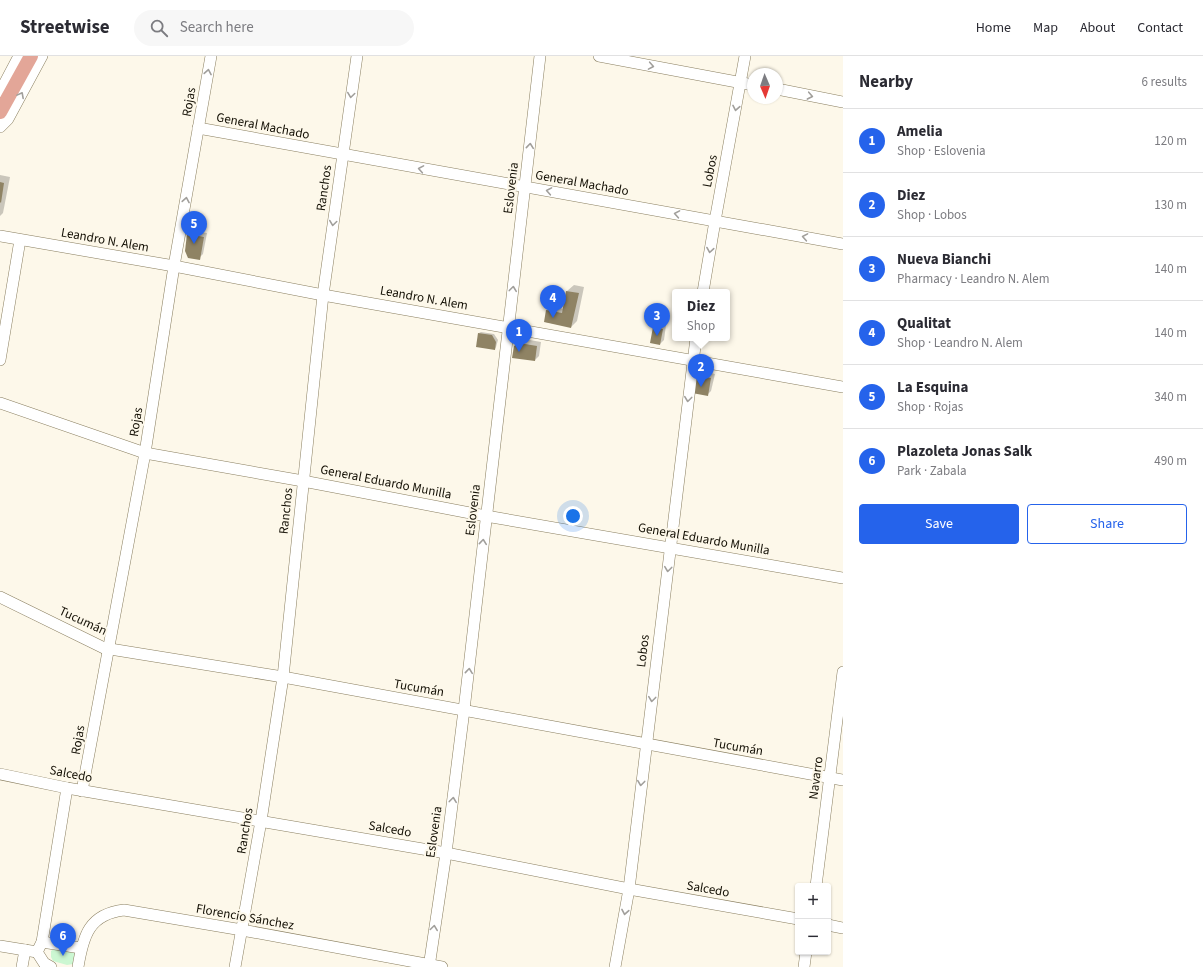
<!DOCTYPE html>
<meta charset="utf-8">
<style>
:root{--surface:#fff;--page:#f7f7f7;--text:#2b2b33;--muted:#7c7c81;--line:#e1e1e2;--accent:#2563eb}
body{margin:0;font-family:"Source Sans 3",sans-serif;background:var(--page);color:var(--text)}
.controls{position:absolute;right:12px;bottom:12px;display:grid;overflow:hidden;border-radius:4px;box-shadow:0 1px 3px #0004}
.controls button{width:36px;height:36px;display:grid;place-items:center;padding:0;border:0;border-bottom:1px solid var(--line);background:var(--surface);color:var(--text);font:20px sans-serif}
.compass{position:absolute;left:747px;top:12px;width:36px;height:36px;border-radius:50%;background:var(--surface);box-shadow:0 1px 3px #0004;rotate:178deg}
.you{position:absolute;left:573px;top:460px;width:14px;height:14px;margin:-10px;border:3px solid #fff;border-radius:50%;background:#1a73e8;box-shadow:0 0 0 6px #1a73e833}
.badge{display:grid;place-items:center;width:26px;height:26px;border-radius:50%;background:var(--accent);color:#fff;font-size:13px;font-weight:700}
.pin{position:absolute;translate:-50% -33px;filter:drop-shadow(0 1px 2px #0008)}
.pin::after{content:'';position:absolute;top:21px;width:14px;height:12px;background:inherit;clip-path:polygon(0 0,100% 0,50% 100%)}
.popup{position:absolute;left:672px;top:233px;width:58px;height:52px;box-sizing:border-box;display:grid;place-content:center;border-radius:4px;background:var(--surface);filter:drop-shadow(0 1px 3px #0005);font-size:13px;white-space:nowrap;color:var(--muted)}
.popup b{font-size:15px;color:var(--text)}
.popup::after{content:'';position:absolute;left:50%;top:100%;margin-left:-8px;border:8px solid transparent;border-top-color:var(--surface)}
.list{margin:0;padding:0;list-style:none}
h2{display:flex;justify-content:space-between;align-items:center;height:52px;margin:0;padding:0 16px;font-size:17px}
h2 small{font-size:13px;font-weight:400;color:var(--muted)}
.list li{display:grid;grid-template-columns:26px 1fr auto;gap:12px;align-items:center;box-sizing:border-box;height:64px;padding:0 16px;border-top:1px solid var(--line)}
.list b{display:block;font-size:15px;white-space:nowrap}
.list p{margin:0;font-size:13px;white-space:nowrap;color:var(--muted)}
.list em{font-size:13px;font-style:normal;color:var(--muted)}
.actions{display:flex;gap:8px;padding:12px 16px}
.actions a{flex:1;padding:9px 0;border:1px solid var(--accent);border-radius:4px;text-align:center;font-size:14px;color:var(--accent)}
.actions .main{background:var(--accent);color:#fff}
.icon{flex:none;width:22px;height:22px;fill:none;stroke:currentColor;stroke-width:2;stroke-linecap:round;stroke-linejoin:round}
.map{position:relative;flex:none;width:843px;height:911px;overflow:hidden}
header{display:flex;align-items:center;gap:24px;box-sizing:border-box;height:56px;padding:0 20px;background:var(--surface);border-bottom:1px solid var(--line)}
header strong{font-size:19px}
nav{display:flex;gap:22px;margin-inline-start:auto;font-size:14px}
.search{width:280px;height:36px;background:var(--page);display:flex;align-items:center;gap:10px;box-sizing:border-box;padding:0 14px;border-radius:22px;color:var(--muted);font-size:15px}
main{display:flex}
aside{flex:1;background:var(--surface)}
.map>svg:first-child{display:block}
</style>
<header>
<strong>Streetwise</strong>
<div class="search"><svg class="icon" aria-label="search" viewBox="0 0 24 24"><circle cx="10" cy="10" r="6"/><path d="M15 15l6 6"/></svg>Search here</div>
<nav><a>Home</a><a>Map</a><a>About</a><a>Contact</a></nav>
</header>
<main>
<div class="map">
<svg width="843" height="911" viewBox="0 0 843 911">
<rect width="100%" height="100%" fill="#fdf8ea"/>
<path fill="#ccf7d2" d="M56,892l18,4 2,2 -3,10 -6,1 -14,-4 -2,-4v-6z"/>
<g fill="#0003">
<path d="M0,119l10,2 -7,36 -3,3z"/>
<path d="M192,175l15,2 -4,21 -4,4 -11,-23z"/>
<path d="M574,229l10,2 -7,34 -6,6 -26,-5 2,-12 4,-4 13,3 3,-18z"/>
<path d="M658,268l8,1 -2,15 -4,4 -6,-16z"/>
<path d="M481,276l13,2 4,6 -2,7 -1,2 -16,-16z"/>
<path d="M524,283l17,3 -2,14 -4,4 -20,-14 9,-5z"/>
<path d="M707,316l8,2 -4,17 -4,4 -7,-18z"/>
</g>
<g fill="#8f8364">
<path d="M0,126l4,1 -3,20 -1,-1z"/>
<path d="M187,178l17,3 -4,23 -12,-2 -3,-7z"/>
<path d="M566,235l13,2 -8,35 -27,-6 2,-12 16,3z"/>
<path d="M653,271l10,2 -3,16 -10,-2z"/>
<path d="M478,277l14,2 4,7 -1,8 -19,-3z"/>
<path d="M519,287l18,3 -2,15 -23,-3 2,-12z"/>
<path d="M702,320l9,2 -3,18 -16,-3 2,-12z"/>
</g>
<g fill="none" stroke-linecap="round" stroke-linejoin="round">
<g stroke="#897e5f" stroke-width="12">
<g id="minor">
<path d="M599,0l154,29"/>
<path d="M777,33l66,13"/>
<path d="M0,36l19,-36"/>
<path d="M0,71l8,-8 34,-63"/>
<path d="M198,72l645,116"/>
<path d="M0,180l174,30 149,29 520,92"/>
<path d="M703,236l12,-71 30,-165"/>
<path d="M0,304l20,-120"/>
<path d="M0,347l145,50 158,28 183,35 357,62"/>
<path d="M0,541l104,51 179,29 560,103"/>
<path d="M0,718l67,14 379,65 183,36 169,30"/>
<path d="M82,735l63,-338 29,-187 37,-210"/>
<path d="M816,830l27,-214"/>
<path d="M828,869l15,3"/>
<path d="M42,886l39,6"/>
<path d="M0,890l37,6"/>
<path d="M22,911l3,-17"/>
<path d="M51,911l-7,-4 -7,-11 5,-10 25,-154"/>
<path d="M78,911c5,-31 11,-53 46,-57l118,20 200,37"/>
<path d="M235,911l26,-146 22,-144 40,-382 34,-239"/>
<path d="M429,911l17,-114 18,-143 76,-654"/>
<path d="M615,911l14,-78 67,-551"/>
<path d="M804,911l2,-15"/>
</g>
</g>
<g stroke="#8e4b37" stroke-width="15">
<path id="major" d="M0,56l31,-56"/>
</g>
<use href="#minor" stroke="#fff" stroke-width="11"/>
<use href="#major" stroke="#e3a698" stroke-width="14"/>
</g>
<defs><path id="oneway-chevron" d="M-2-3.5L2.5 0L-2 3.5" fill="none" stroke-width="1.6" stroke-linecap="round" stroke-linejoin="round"/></defs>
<g stroke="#a19f9b">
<use href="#oneway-chevron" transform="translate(651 10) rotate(10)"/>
<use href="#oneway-chevron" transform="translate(208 16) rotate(-80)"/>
<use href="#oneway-chevron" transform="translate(21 39) rotate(-62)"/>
<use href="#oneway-chevron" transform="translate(351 39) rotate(98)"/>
<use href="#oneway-chevron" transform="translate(810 40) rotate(11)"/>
<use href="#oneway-chevron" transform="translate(736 52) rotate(101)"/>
<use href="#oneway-chevron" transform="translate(530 90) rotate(-84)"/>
<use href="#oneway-chevron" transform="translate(421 113) rotate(-170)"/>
<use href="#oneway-chevron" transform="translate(549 135) rotate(-170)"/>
<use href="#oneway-chevron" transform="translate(186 144) rotate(-80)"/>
<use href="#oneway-chevron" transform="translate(677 158) rotate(-170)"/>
<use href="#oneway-chevron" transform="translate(333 167) rotate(98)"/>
<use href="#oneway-chevron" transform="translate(805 181) rotate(-170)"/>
<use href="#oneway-chevron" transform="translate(710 194) rotate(99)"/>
<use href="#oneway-chevron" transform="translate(513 233) rotate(-83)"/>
<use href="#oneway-chevron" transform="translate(688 343) rotate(97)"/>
<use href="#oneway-chevron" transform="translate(483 486) rotate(-84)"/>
<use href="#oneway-chevron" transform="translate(668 513) rotate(97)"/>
<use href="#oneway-chevron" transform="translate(469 615) rotate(-84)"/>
<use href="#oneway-chevron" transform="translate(652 643) rotate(97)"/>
<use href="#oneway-chevron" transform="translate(641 727) rotate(97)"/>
<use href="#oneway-chevron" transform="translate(453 744) rotate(-83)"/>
<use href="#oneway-chevron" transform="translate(625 856) rotate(100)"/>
<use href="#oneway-chevron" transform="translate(434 872) rotate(-82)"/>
</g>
<g text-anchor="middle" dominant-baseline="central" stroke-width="4" stroke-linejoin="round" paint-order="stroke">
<g font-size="13" fill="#130f04" stroke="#fdf8ea">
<text transform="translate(189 46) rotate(-80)">Rojas</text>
<text transform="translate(263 70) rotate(11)">General Machado</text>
<text transform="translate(710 115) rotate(-79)">Lobos</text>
<text transform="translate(582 127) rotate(10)">General Machado</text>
<text transform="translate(324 132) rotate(-82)">Ranchos</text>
<text transform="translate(511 132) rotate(-83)">Eslovenia</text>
<text transform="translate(105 184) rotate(10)">Leandro N. Alem</text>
<text transform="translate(424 242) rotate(10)">Leandro N. Alem</text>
<text transform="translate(136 366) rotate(-81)">Rojas</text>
<text transform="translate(386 426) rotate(11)">General Eduardo Munilla</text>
<text transform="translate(473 454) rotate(-83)">Eslovenia</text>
<text transform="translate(286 455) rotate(-84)">Ranchos</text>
<text transform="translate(704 483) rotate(10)">General Eduardo Munilla</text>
<text transform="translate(83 565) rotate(25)">Tucumán</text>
<text transform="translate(643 595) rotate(-83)">Lobos</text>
<text transform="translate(419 632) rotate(10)">Tucumán</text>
<text transform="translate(78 684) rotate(-80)">Rojas</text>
<text transform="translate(738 691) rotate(10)">Tucumán</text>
<text transform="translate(71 718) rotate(11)">Salcedo</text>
<text transform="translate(816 722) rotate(-83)">Navarro</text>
<text transform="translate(390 773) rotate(10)">Salcedo</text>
<text transform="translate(245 775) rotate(-81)">Ranchos</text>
<text transform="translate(434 776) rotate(-82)">Eslovenia</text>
<text transform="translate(708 833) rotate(10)">Salcedo</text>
<text transform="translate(245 861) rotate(10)">Florencio Sánchez</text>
</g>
</g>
</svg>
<div class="controls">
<button>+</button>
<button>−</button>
</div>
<svg class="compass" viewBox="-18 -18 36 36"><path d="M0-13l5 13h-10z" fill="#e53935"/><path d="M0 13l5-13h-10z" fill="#7c7c81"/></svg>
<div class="you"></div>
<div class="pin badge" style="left:519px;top:296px">1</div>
<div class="pin badge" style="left:701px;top:331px">2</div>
<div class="popup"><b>Diez</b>Shop</div>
<div class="pin badge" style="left:657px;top:280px">3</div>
<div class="pin badge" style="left:553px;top:262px">4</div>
<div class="pin badge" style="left:194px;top:188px">5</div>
<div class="pin badge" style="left:63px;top:900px">6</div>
</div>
<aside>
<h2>Nearby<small>6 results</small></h2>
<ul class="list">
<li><span class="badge">1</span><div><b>Amelia</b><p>Shop · Eslovenia</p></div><em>120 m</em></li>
<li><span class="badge">2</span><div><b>Diez</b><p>Shop · Lobos</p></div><em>130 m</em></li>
<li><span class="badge">3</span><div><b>Nueva Bianchi</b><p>Pharmacy · Leandro N. Alem</p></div><em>140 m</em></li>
<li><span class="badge">4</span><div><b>Qualitat</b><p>Shop · Leandro N. Alem</p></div><em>140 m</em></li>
<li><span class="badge">5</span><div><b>La Esquina</b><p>Shop · Rojas</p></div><em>340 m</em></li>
<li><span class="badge">6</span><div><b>Plazoleta Jonas Salk</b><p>Park · Zabala</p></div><em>490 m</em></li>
</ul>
<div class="actions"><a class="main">Save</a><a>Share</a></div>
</aside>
</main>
